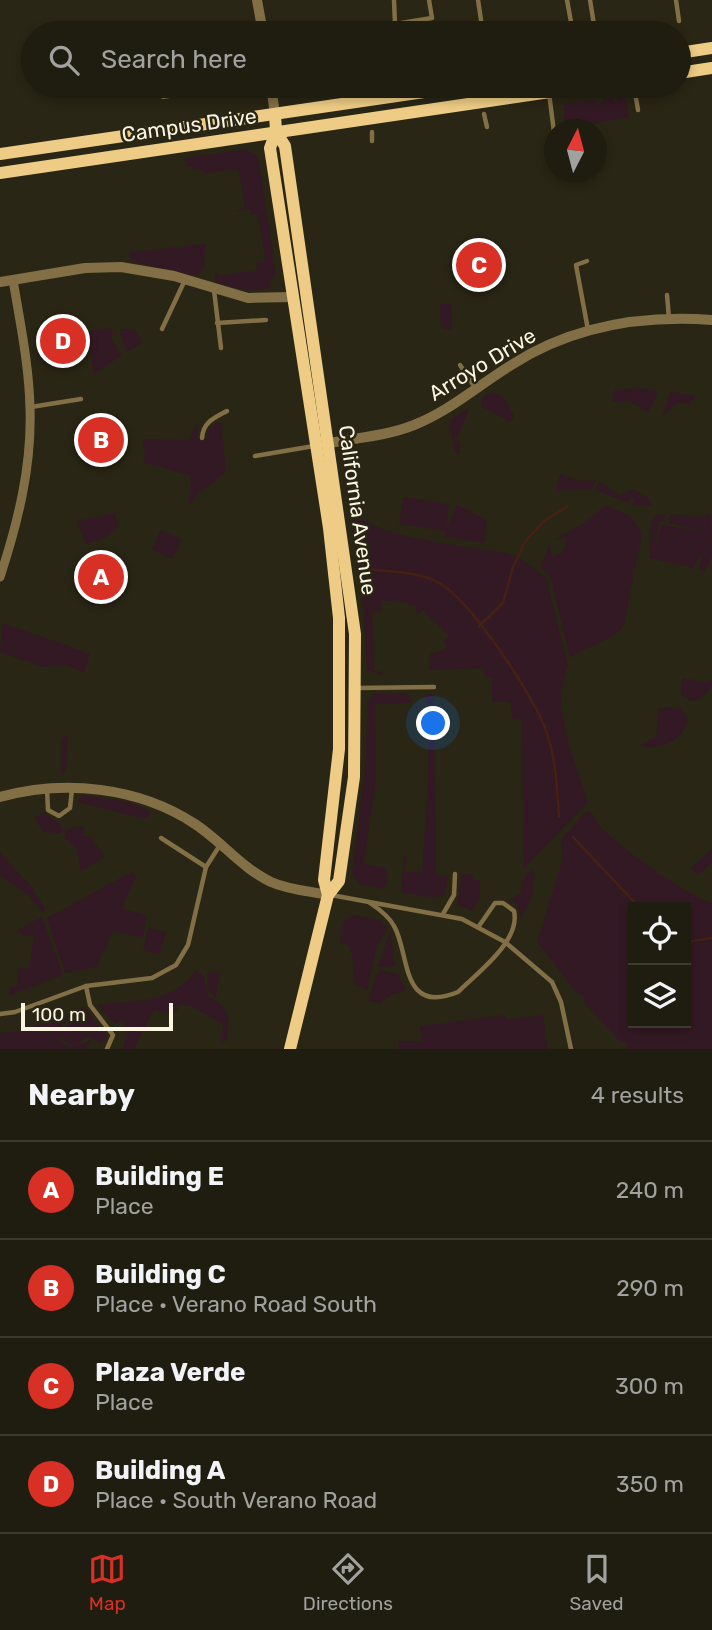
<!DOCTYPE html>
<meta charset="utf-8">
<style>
:root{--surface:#1f1c10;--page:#272519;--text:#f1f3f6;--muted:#a1a19f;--line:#3c3a30;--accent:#d93025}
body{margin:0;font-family:Rubik,sans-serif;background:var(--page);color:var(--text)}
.controls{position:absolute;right:21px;bottom:21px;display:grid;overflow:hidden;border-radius:0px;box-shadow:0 4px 10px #0003}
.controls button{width:63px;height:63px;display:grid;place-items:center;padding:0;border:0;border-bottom:2px solid var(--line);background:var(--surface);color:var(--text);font:35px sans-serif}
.compass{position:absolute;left:544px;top:119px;width:63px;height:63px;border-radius:50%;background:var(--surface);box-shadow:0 4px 10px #0003;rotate:6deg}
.scale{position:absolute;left:21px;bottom:18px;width:152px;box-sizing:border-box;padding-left:7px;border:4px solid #fbf5e1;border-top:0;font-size:19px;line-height:24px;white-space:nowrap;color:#fbf5e1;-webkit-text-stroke:5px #292615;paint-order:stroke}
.you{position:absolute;left:434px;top:724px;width:24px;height:24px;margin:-18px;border:5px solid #fff;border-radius:50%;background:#1a73e8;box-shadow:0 0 0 10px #1a73e833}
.badge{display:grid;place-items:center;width:46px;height:46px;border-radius:50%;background:var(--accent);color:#fff;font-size:23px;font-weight:700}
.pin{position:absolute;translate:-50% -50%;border:4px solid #fff;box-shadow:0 2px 7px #0006}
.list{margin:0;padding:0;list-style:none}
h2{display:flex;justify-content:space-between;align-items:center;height:91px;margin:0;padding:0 28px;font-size:30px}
h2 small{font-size:23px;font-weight:400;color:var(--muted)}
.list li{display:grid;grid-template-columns:46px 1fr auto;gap:21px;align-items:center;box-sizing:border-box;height:98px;padding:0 28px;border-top:2px solid var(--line)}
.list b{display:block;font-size:26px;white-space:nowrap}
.list p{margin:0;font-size:23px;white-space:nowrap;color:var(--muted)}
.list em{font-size:23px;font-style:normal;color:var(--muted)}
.icon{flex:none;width:38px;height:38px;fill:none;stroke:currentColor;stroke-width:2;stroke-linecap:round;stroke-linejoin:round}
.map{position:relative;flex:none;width:712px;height:1049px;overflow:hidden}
.search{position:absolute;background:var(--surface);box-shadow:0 4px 10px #0003;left:21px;right:21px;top:21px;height:77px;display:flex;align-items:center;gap:18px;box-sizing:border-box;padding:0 24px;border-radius:38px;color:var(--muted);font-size:26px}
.sheet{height:483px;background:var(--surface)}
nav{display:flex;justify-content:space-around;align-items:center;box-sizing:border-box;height:98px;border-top:2px solid var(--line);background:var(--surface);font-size:19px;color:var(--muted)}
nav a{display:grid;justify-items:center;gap:4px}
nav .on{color:var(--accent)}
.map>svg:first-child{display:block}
</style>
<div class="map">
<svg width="712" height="1049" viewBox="0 0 712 1049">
<rect width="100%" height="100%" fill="#292615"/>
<g fill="#331923" fill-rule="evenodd">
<path d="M625,96l4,21 -65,12v-25l32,-4 1,4 6,-1v-4l9,-2 2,5h3v-5z"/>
<path d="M246,149l12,8 18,117 -7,9 1,5c-18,4 -37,1 -54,-6l-1,-11 4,5 38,-6 -1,-7 9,-2 -7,-47 -6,1 -1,-5 -15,1 9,-4 -6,-36 -9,-2 -25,5 -2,-5 -10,2 -1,-5 -5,1 -2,-9z"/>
<path d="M205,244l-1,23 -7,9 -62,-14 -6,-6 4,-10v6z"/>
<path d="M440,304h11l1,26 -11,-2z"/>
<path d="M112,328l1,7 -3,2 12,18 -28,19 -7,-43z"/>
<path d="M119,329l16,1 8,12 -16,10z"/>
<path d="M639,388l19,3 -9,21 -21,-11 -16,1 3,-12z"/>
<path d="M489,393l13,2 12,21 -4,6 -29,-16 2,-8z"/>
<path d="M670,393l2,-1 24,4 -7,8 -10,-2 -17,14z"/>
<path d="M469,408l-11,29h-3v4h4l1,13 -5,-3 -6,-30z"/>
<path d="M217,422l4,1 5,49 -28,22 -9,12 2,-30 -48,-14 3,-11 -3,-2v-10l46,1 7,-16 2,1v14h9v-9z"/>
<path d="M350,451c2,14 1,53 8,63 16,24 118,33 149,39l17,8 22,17 22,88c-18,43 7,95 20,136l-64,66 -2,-149h-9l-3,-17h-18v-25h-7l-1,-9 -55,2v-16l16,-4 3,-4 -5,-5 6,-6 -26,-25 -6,6 -1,-10 -19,-5h-16v10l-9,1 2,59h7l1,4 -15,-5 -4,-64 -21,-141z"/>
<path d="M560,474l18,7 18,-1 -4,9 -36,2z"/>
<path d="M599,481l20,14 15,-6 14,9 4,8 -20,-1 3,-5 -4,-2 -3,5 -32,-13z"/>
<path d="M403,497l46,7 -3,25 11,-24 30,15 -3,23 -39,-6v-6l-46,-7z"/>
<path d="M606,505l25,12 11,15 -18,93c-6,13 -41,23 -54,33l-19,-80 -11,-12 9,-20 4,11 7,-3 7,-9 -1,-7 -12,2 30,-17z"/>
<path d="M115,513l3,14 -12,10 -20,7 -9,-23z"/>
<path d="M665,514l-2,8h-4l-4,29 6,-26 45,7 -37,-9 2,-9 26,3 14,-3 1,42 -7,16 -6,-3 3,-16 -9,15 -43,-10 1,-36 5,-7z"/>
<path d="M161,530l20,9 -8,20 -21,-9z"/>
<path d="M3,623l87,31 -6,19 -17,-8 -25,2 -42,-15z"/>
<path d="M683,678l24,4 5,-3v8l-14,13 -7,1 -10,-7z"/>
<path d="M374,693h33l5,6 -2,4 -35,1 1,74 -12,86 23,5v13l-5,7 -23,-5 -7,-10 13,-106 3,-66z"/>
<path d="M426,694h8l2,182h12l-3,19 -11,3 -33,-6 3,-37h3l-2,17h17l6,-86 1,-83h-3z"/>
<path d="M671,707l10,2 7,8c-1,21 -29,36 -47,28l15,-9 3,-27z"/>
<path d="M68,735l-2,36 -5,2v-34z"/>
<path d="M81,795l50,7 20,10 -3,6h-8l-60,-15 -2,-3z"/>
<path d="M590,811c5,5 7,13 12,18 19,19 87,68 110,74v146h-85v-6l-6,-1 -37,-39v-7l-6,-2 -41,-52 26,-83 -2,-18 22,-27zM633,907h53v116h-53z"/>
<path d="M43,813l17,11 3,7 -5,3 -14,-2 -10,-14z"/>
<path d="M77,826l7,2 -1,8h7l15,20 -24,16 -4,-23 -12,-11v-7z"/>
<path d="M712,849v13l-14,13 -7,-7z"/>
<path d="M0,853l31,33 14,23 -2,4 -16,-19 -27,-18z"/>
<path d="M534,868l-2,28 -11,23 -3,-12 -7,-8 9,-5 5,-18z"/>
<path d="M134,871l2,6 -14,31 25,8 -4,22 -30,-7 -16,36 -32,6 -18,-55z"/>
<path d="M462,874h12v6h6v17l-7,14 -16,-7z"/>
<path d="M354,915l25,5 9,8 -11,18 -10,44 -12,-5 -4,-36 -3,-4 -8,-2 3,-21z"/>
<path d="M42,917l21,58 -53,20v-8l7,-1 2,-18h10l5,-32h-11l-5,-6z"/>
<path d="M148,928l18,4 -6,23 -17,-5z"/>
<path d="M390,932l5,34 -17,1z"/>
<path d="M196,970l8,7 4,19c24,15 21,18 19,44l-6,4 2,-20 -30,-17 -12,-3 -7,10 -20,-4 -20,39h-11l4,-15 -4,-14 -8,4 -18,-19c35,-4 77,-2 99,-35z"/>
<path d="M381,970l16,4 10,16 -14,4 -14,9 -10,-2 7,-26z"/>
<path d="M213,972l7,1 -4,25c-9,-5 -10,-14 -8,-24z"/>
<path d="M84,1007l23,29 -5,8 -14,-8 -12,9h-7l-8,-8 1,-8 14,-12 1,-8z"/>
<path d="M75,1011l-13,14 -2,15 10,8 22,-8 -6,9h-86v-16l23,-2z"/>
<path d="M506,1015l1,5 36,-5 5,34h-150l1,-8h23l-2,-15z"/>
</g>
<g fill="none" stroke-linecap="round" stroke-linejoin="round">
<g stroke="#442113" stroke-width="2.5">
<path d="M366,569c24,3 52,2 73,14 32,18 92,109 106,145 11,28 12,60 14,89"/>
<path d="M479,626l24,-23 10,-36 12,-25 20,-22 22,-13"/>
<path d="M573,837l66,70"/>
<path d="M686,942l26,-4"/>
</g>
<g stroke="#826f46" stroke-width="4.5">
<path d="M394,0l1,24 37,-6 -3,-18"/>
<path d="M478,0l5,33"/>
<path d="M567,0l6,33"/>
<path d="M676,0l3,21"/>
<path d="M203,31l2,2"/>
<path d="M353,33h11"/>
<path d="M583,33l12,-2 -5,-31"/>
<path d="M372,86l2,13"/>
<path d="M151,88l12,9 61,-11"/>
<path d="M635,92l3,18"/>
<path d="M549,93l5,39"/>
<path d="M484,114l3,13"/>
<path d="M372,132v9"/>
<path d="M587,261l-11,4 12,65"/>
<path d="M214,290l7,58"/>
<path d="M667,295l2,23"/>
<path d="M217,323l49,-3"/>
<path d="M162,329l23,-49"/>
<path d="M460,365l16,24"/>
<path d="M31,407l50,-8"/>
<path d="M202,438c1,-16 12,-20 25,-27"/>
<path d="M255,456l59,-10"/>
<path d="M357,688l77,-1"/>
<path d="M47,789l1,21 11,6 11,-8 2,-19"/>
<path d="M161,838l45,29"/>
<path d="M331,895l131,24 43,23 47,40 9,20 10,47"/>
<path d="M370,903c9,6 19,13 24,23 16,27 6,90 64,66 19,-19 63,-51 56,-81l-11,-8h-8l-16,23"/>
<path d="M443,914l11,-19 1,-21"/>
<path d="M86,986l4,19 23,30 -6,14"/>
<path d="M0,1014l15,-2 71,-26 66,-8 24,-13 12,-20 18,-78 14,-22"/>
</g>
<path stroke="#826f46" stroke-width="9" d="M0,577c18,-55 32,-111 30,-169 -1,-43 -10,-86 -17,-128"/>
<g stroke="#826f46" stroke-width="10">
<path d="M257,0l6,33"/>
<path d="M271,86l4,28"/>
<path d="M0,282l85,-14 36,-1 53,9 74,22 44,-1"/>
<path d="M320,445c31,-7 64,-8 94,-20 36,-14 66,-41 99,-61 60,-38 130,-49 199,-44"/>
<path d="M0,797c64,-18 139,-10 195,27 26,17 48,45 76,58 18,8 38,9 57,13"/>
</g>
<g stroke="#eecc85" stroke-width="12">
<path d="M679,53l33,-5"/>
<path d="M679,73l33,-5"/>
<path d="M275,114l1,18 -6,16 59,380 10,90v131l-15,131 4,15"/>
<path d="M276,132l9,14 70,488 -1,143 -15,104 -11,14 -38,154"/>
<path d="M0,154l465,-68"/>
<path d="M0,173l591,-87"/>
</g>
</g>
<g text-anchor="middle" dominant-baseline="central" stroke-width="5" stroke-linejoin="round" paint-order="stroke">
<g font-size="21" fill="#fbf5e1" stroke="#292615">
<text transform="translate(189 125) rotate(-8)">Campus Drive</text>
<text transform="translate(482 364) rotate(-31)">Arroyo Drive</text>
<text transform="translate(358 510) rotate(82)">California Avenue</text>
</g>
</g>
</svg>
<div class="controls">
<button><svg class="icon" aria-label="locate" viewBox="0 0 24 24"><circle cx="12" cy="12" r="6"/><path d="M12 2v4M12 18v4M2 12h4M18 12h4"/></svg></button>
<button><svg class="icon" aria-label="layers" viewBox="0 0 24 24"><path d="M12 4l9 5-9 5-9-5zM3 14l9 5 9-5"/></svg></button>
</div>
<svg class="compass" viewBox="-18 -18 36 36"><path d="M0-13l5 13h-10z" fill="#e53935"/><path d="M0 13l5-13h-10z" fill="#a1a19f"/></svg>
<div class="scale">100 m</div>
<div class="you"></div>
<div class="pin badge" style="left:101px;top:577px">A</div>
<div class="pin badge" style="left:101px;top:440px">B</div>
<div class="pin badge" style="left:479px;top:265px">C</div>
<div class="pin badge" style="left:63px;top:341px">D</div>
<div class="search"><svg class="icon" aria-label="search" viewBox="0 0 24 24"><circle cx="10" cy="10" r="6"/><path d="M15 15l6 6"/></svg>Search here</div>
</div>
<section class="sheet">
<h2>Nearby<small>4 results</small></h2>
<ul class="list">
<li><span class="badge">A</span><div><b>Building E</b><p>Place</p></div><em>240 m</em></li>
<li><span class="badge">B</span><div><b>Building C</b><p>Place · Verano Road South</p></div><em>290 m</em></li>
<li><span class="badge">C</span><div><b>Plaza Verde</b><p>Place</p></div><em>300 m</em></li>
<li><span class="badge">D</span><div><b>Building A</b><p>Place · South Verano Road</p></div><em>350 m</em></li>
</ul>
</section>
<nav>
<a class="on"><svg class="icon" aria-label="map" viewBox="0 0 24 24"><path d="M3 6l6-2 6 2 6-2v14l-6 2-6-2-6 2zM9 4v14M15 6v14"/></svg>Map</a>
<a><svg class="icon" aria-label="directions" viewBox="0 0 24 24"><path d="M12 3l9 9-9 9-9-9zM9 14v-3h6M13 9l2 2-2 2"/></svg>Directions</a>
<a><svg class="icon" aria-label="saved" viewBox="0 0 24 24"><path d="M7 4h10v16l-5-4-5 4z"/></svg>Saved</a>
</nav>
